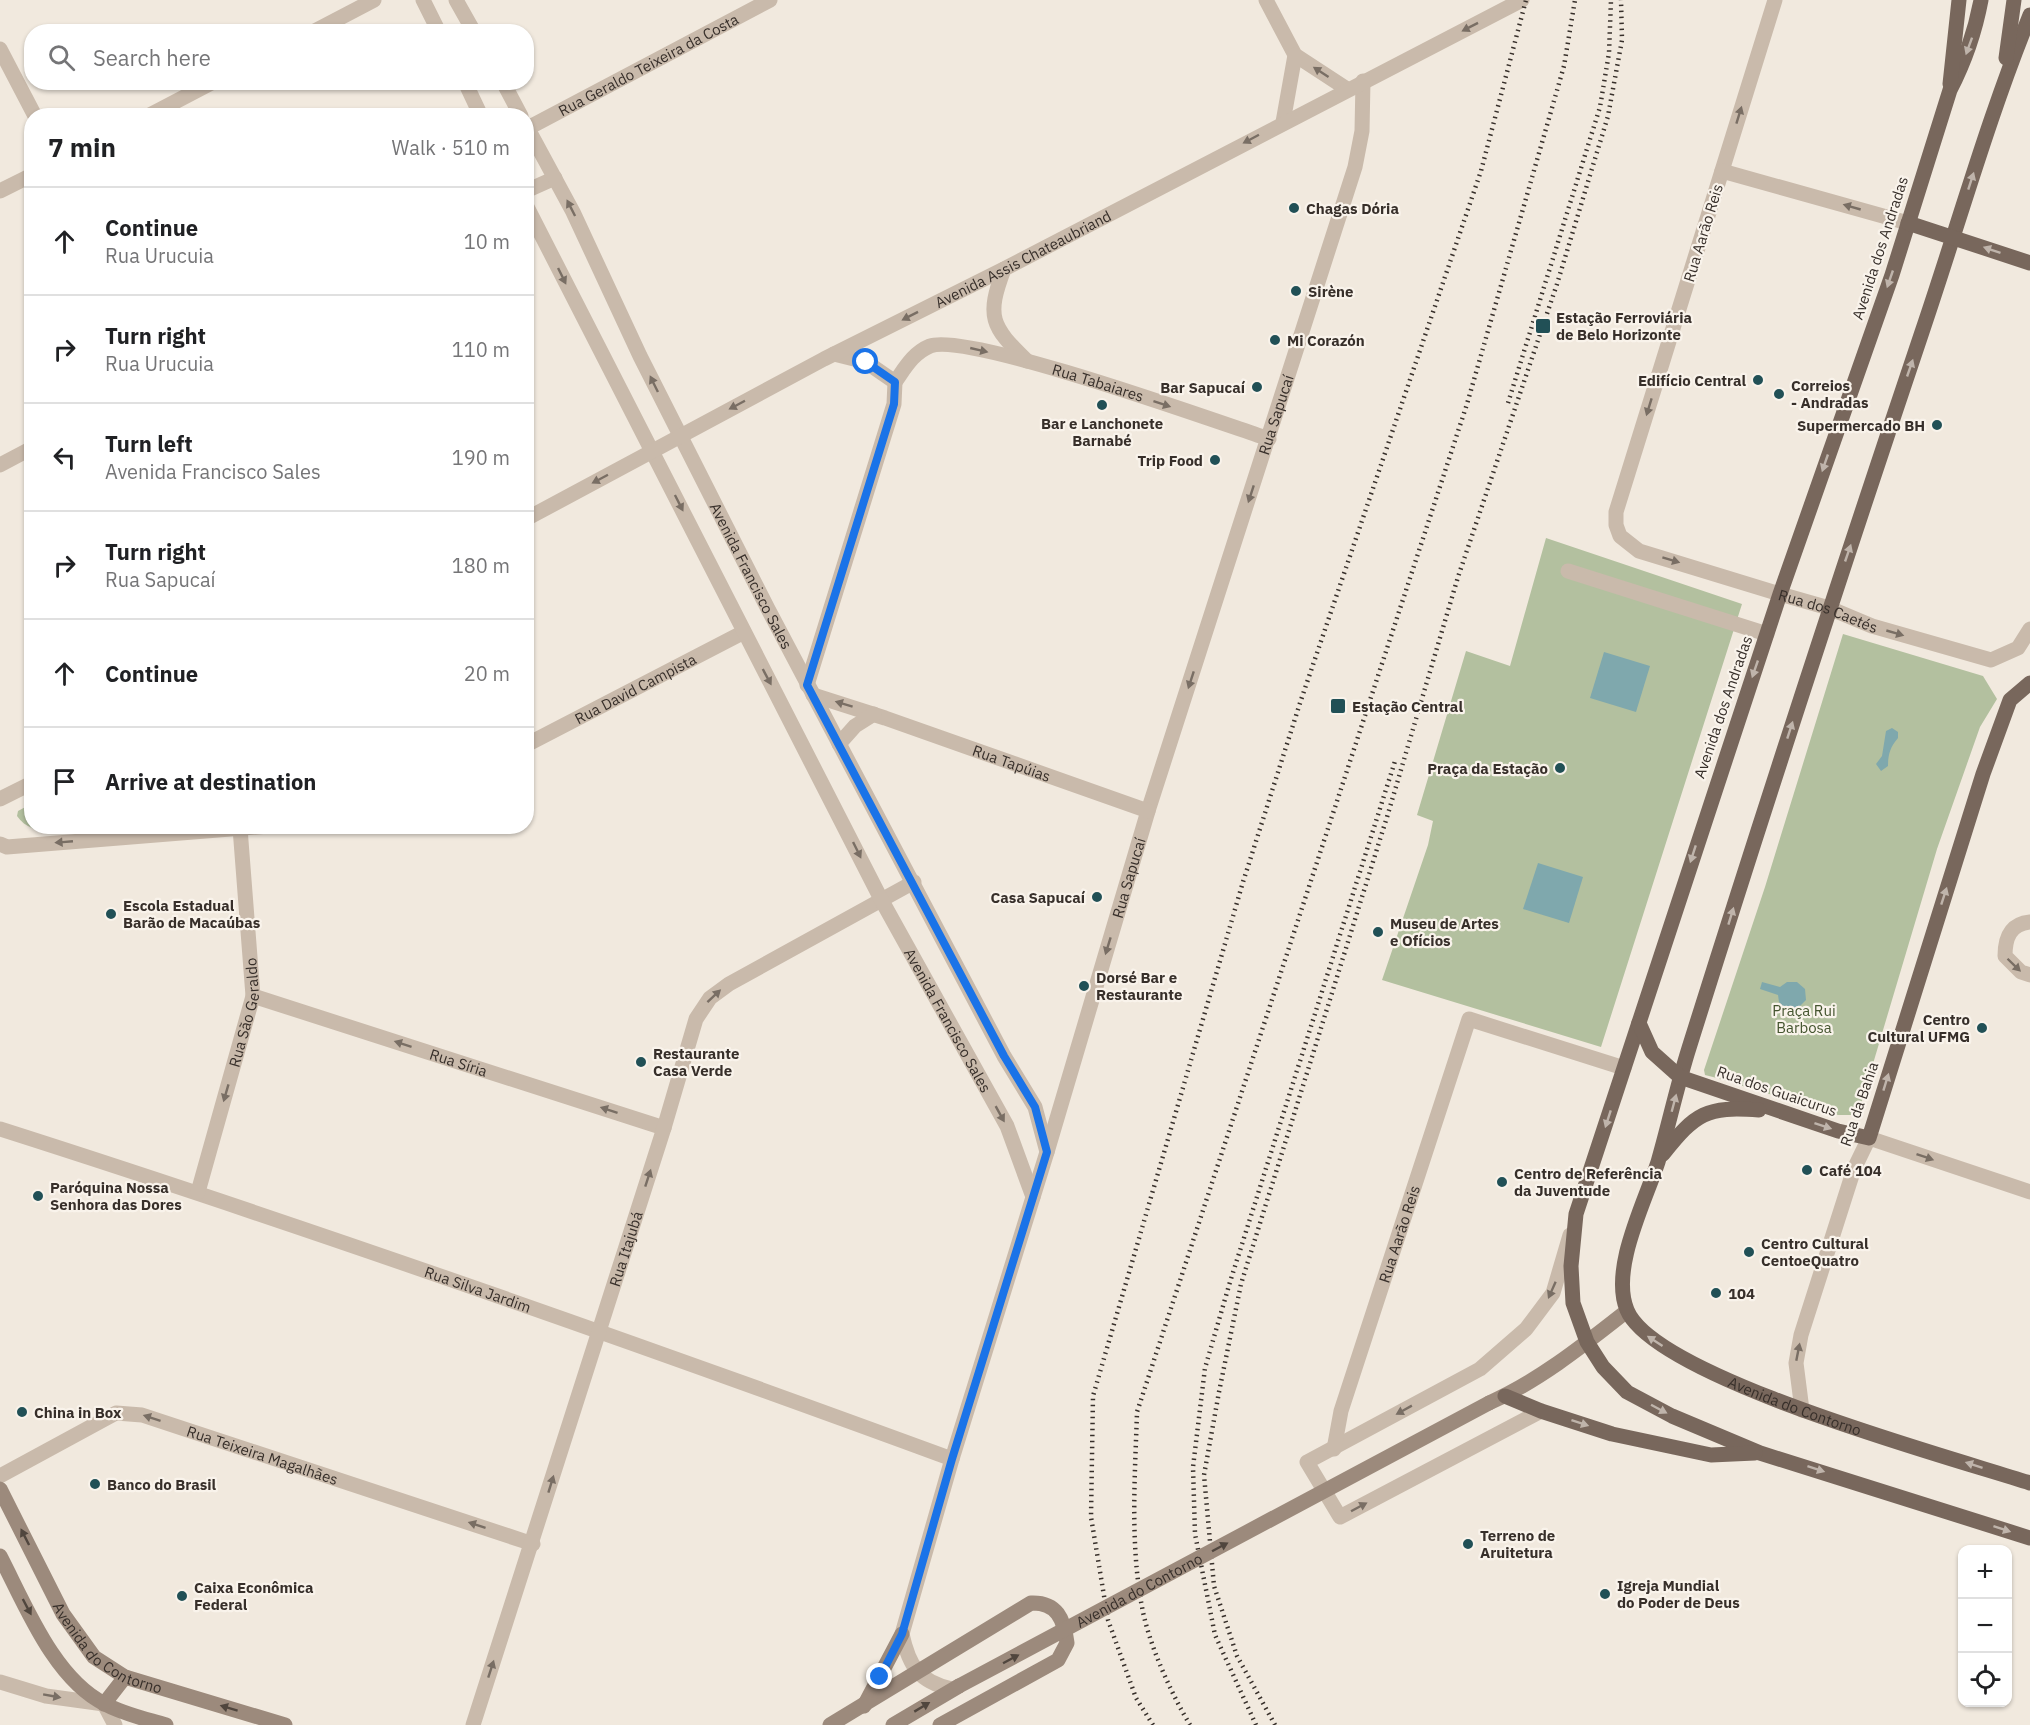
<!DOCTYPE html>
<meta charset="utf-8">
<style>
:root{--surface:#fff;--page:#f2f2f2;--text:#202124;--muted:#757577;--line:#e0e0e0}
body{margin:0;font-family:"IBM Plex Sans",sans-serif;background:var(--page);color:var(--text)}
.controls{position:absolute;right:18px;bottom:18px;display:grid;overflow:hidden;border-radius:12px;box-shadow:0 2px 4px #0004}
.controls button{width:54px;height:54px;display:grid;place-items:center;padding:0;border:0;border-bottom:2px solid var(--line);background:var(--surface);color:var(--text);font:30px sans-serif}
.stop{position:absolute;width:18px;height:18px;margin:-14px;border:4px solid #1a73e8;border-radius:50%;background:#fff}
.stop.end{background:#1a73e8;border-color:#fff;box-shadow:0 2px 6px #0008}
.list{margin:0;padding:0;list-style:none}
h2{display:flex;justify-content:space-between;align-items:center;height:78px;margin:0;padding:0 24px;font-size:26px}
h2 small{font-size:20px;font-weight:400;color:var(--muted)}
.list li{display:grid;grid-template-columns:39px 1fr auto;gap:18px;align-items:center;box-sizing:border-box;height:108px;padding:0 24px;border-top:2px solid var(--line)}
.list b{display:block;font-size:22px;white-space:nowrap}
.list p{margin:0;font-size:20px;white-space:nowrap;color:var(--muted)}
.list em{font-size:20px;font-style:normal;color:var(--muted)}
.icon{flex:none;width:33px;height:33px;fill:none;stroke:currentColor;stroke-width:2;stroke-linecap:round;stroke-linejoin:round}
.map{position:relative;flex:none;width:2030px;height:1725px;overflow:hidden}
.search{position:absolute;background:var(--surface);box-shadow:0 2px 4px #0004;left:24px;top:24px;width:510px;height:66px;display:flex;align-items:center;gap:15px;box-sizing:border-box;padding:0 21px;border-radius:24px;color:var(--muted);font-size:22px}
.panel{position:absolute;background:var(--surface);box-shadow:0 2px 4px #0004;left:24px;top:108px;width:510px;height:726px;border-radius:24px}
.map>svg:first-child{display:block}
</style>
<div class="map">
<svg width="2030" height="1725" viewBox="0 0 2030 1725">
<rect width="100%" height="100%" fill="#f1e9de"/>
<g fill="#b3c09f">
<path d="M1546,538l196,66 -141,443 -219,-67 46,-135 5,-24 -16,-6 49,-164 44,15z"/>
<path d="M1843,634l140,42 14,23 -17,28 -43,122 -76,255 -9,11h-14l-125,-38 -8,-2 -1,-5 61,-183z"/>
<path d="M31,804l1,22 62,1c-24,2 -61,13 -77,-11l1,-5z"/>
</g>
<g fill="#7fa8ad">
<path d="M1604,652l46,14 -14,46 -46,-14z"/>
<path d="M1892,728l6,4v6c-8,9 -10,17 -10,28l-7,5 -5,-7 6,-8 4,-25z"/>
<path d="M1538,863l45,14 -14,46 -46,-14z"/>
<path d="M1762,982l18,5 7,-5h10l8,7 1,11 -8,8 -12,1 -7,-7 -1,-7 -18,-6z"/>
</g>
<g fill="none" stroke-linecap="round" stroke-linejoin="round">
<g stroke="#c9baab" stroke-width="15">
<path d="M1568,571l199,63"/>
<path id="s1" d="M1047,1152l101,-341 207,-644 7,-36 1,-50"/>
</g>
<g stroke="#c9baab" stroke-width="15">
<path d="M1266,0l29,55 52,34"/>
<path d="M1775,0l-159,512v13l4,11 19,15 141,43"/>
<path d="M313,32l61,-32"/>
<path d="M0,49l35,67"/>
<path d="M148,116l65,-34"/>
<path d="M1283,122l12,-67"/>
<path id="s2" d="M528,128l242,-128"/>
<path d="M1722,171l186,52"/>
<path d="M0,191l32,-16"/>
<path d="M526,191l29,-13"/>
<path d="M0,465l32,-17"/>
<path d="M807,685l87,-281 1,-22 -29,-20 -32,-8"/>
<path id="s3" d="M813,695l72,23 263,93"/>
<path d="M839,744l16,-18 19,-12"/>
<path id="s4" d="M526,745l218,-113"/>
<path d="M0,844l7,3 262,-21"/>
<path d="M2030,922c-20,2 -25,16 -25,34l16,16 9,3"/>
<path id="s5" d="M253,996l411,132"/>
<path id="s6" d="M0,1129c320,102 636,214 952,330"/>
<path id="s7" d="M198,1192l55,-196 -13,-168"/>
<path d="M1541,1411l-201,106 -33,-55 173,-93 46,-40 27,-36 17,-58"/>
<path id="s8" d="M1334,1449l7,-38 128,-392 155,49"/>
<path id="s9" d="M0,1476l116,-63 26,2 391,129"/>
<path id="s10" d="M473,1725l191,-597 32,-109 14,-21 19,-14 185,-102"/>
</g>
<g stroke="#c9baab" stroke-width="15">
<path d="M423,0l16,32"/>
<path d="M456,0l18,32"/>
<path d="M465,82l16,34"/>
<path d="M503,82l18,34"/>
<path id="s11" d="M526,125l47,87 67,144 128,253 236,447 31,51 12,45 -95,307 -50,175c7,32 17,48 50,55"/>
<path id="s12" d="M526,205l356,696 125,225 26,71"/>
<path d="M1004,269c-18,48 -13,57 23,92"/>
<path id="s13" d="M895,382c10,-14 18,-29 35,-36 38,-14 285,75 339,93"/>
<path id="s14" d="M526,519l298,-160 180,-90 518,-269"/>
<path id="s15" d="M1780,594l49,14 43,18 119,34 27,-12 12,-19"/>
<path d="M0,799l32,-16"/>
<path d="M1802,1410l-6,-47 5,-28 53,-166 15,-31 161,54"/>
<path d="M0,1682l46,14 58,8 11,21"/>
</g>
<g stroke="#9c8a7c" stroke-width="15">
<path d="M1489,1403c50,-22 96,-59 138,-92"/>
<path id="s16" d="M0,1489l63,125 31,43 31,20 160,48"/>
<path d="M0,1556c25,48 54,123 105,148 18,10 41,15 61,21"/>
<path d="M104,1704l21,-27"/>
<path d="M864,1706l38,-72"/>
<path d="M830,1725l201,-122c26,-1 33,16 36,40l-9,17 -118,65"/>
<path d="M893,1725l66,-39"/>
</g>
<g stroke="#78675c" stroke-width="15">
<path d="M1981,0c-6,32 -16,61 -31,90l-58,185 -112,319 -204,620 -5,52 2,37 14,39 16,25 24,25 45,24 88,37 270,85"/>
<path id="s17" d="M2030,15c-42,103 -72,211 -108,317 -80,238 -158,477 -233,716 -12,38 -20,76 -31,114 -13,40 -48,107 -31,148 28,68 326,148 403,173"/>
<path d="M2006,58l8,-58"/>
<path d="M1950,84l9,-84"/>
<path d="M1908,223l122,40"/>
<path d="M1639,1023l13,29 28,25 158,54 31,7 114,-364 27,-74 20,-17"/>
<path d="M1663,1154c33,-41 43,-48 96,-44"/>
<path d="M1505,1396l36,15 71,23 99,21 44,-2"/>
</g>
<g stroke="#372f2a" stroke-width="4.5" stroke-dasharray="1.5 4.5" stroke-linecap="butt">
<path d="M1508,403l92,-296 9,-54 2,-53"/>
<path d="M1153,1725l-17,-27 -28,-78 -17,-103 2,-121 150,-514 58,-182 180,-529 45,-171"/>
<path d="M1190,1725c-19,-32 -41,-80 -48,-118 -12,-64 -7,-131 -5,-195l330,-1008 97,-338 11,-66"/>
<path d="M1256,1725l-41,-90 -20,-101 -2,-67 12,-99 25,-86 166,-524"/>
<path d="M1275,1725l-38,-69 -23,-70 -10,-111 15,-83 22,-108 146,-467 71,-240 99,-293 51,-168 14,-76 -1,-40"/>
</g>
<path stroke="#9c8a7c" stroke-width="15" id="s18" d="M959,1686l530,-283"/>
</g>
<defs><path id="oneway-solid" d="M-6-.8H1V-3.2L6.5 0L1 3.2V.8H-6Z" transform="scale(1.5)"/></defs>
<g fill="#796e64">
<use href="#oneway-solid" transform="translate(1470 27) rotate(153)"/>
<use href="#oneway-solid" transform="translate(1321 72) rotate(-147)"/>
<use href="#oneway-solid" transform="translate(1739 115) rotate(-73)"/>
<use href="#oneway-solid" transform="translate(1251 139) rotate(152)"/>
<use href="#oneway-solid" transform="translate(1852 207) rotate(-164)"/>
<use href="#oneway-solid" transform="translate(571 208) rotate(-117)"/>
<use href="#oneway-solid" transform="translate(562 276) rotate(64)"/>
<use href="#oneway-solid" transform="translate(910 316) rotate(153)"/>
<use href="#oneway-solid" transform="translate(979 350) rotate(13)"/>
<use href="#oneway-solid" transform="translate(654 384) rotate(-116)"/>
<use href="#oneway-solid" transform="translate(1162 404) rotate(18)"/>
<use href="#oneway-solid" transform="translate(737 405) rotate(152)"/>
<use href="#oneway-solid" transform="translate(1649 407) rotate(107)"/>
<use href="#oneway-solid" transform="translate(600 479) rotate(152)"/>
<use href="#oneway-solid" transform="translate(1251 494) rotate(108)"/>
<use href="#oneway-solid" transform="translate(679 503) rotate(63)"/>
<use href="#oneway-solid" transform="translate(1671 560) rotate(17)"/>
<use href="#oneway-solid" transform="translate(1895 633) rotate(16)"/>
<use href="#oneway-solid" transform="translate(767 677) rotate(62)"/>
<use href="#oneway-solid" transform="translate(1191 680) rotate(108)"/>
<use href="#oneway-solid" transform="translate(844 704) rotate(-163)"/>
<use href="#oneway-solid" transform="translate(64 842) rotate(175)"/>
<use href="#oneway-solid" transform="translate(857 850) rotate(64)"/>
<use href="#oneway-solid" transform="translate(1108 946) rotate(107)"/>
<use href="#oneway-solid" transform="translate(2014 965) rotate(44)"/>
<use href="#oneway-solid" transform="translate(714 996) rotate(-43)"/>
<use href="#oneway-solid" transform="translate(403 1044) rotate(-162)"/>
<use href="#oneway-solid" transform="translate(226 1093) rotate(106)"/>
<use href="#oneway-solid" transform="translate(609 1110) rotate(-162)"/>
<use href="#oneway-solid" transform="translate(1000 1114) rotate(61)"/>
<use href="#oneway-solid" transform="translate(1925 1157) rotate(19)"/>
<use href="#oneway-solid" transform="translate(648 1178) rotate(-72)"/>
<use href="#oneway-solid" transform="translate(1552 1290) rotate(114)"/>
<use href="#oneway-solid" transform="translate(1798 1352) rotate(-79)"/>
<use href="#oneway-solid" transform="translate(1404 1410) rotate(151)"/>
<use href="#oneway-solid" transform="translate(152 1418) rotate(-162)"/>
<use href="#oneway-solid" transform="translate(551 1484) rotate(-73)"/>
<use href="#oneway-solid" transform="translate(1359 1507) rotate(-28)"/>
<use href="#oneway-solid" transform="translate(477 1525) rotate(-162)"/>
<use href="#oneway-solid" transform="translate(491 1669) rotate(-72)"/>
<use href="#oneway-solid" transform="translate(52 1696) rotate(10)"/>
</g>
<g fill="#bfb4ab">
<use href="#oneway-solid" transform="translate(1969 46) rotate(110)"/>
<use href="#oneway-solid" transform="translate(1971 181) rotate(-72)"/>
<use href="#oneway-solid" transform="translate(1992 250) rotate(-161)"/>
<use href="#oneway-solid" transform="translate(1890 279) rotate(109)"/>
<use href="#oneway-solid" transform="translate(1910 368) rotate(-71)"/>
<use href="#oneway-solid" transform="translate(1825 463) rotate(109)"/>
<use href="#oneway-solid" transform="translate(1848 553) rotate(-71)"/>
<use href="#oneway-solid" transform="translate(1755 669) rotate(109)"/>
<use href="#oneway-solid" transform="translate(1790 730) rotate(-72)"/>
<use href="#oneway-solid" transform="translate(1693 854) rotate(108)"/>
<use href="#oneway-solid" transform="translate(1944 896) rotate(-72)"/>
<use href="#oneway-solid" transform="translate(1731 916) rotate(-73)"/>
<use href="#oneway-solid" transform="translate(1886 1082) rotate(-73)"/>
<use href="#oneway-solid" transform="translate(1674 1103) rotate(-75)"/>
<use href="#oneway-solid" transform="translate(1608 1119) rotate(108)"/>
<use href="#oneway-solid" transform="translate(1823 1126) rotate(18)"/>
<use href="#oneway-solid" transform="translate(1655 1341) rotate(-147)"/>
<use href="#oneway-solid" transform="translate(1659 1409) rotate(28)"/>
<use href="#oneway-solid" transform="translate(1580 1423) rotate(18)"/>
<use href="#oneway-solid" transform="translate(1974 1465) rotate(-162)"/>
<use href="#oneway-solid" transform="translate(1816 1469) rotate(18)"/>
<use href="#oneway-solid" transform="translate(2002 1529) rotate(18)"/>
</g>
<g fill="#50463e">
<use href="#oneway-solid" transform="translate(25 1537) rotate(-117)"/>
<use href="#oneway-solid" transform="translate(1220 1547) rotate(-28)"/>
<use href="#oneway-solid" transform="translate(27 1607) rotate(62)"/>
<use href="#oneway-solid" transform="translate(1011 1659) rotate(-28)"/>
<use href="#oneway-solid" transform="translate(922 1707) rotate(-31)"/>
<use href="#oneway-solid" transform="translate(229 1708) rotate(-163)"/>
</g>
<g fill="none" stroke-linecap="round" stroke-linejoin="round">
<path stroke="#1a73e8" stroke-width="8" d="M866,362l29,20 -1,22 -87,281 197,371 31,51 12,45 -95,307 -50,175 -22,43"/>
</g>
<g fill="#215056" stroke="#f9f3eb" stroke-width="2">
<circle cx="1294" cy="208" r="6"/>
<circle cx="1296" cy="291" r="6"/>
<rect x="1535" y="318" width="16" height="16" rx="3"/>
<circle cx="1275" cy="340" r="6"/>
<circle cx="1758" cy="380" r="6"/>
<circle cx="1257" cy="387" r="6"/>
<circle cx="1779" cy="394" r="6"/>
<circle cx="1102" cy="405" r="6"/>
<circle cx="1937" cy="425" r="6"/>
<circle cx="1215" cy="460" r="6"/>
<rect x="1330" y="698" width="16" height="16" rx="3"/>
<circle cx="1560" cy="768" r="6"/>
<circle cx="1097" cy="897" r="6"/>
<circle cx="111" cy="914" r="6"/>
<circle cx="1378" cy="932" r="6"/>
<circle cx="1084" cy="986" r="6"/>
<circle cx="1982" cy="1028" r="6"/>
<circle cx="641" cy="1062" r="6"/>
<circle cx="1807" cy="1170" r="6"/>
<circle cx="1502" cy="1182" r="6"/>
<circle cx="38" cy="1196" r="6"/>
<circle cx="1749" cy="1252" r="6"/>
<circle cx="1716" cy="1293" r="6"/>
<circle cx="22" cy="1412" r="6"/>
<circle cx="95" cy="1484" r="6"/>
<circle cx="1468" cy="1544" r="6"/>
<circle cx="1605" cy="1594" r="6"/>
<circle cx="182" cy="1596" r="6"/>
</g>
<g text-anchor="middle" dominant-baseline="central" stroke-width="4.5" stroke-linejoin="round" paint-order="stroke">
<g font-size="15" fill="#372f2a" stroke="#f9f3eb">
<text stroke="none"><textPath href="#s2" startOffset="136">Rua Geraldo Teixeira da Costa</textPath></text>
<text transform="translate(1703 233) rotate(-73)">Rua Aarão Reis</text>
<text transform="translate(1880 248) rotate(-72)">Avenida dos Andradas</text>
<text stroke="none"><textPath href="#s14" startOffset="561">Avenida Assis Chateaubriand</textPath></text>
<text stroke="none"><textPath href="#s13" startOffset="224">Rua Tabaiares</textPath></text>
<text stroke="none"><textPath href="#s1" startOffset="772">Rua Sapucaí</textPath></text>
<text stroke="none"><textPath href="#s11" startOffset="504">Avenida Francisco Sales</textPath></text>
<text stroke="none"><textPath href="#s15" startOffset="51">Rua dos Caetés</textPath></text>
<text stroke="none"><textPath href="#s4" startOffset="123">Rua David Campista</textPath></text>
<text transform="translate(1723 707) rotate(-71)">Avenida dos Andradas</text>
<text stroke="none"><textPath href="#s3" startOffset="210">Rua Tapúias</textPath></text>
<text stroke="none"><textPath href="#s1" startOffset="286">Rua Sapucaí</textPath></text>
<text stroke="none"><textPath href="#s7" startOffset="186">Rua São Geraldo</textPath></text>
<text stroke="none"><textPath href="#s12" startOffset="918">Avenida Francisco Sales</textPath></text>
<text stroke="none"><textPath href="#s5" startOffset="216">Rua Síria</textPath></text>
<text transform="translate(1777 1091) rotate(19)">Rua dos Guaicurus</text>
<text transform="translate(1859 1104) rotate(-71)">Rua da Bahia</text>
<text stroke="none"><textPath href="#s8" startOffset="225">Rua Aarão Reis</textPath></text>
<text stroke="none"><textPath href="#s10" startOffset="500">Rua Itajubá</textPath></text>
<text stroke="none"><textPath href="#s6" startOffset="504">Rua Silva Jardim</textPath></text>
<text stroke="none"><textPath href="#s17" startOffset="1557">Avenida do Contorno</textPath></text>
<text stroke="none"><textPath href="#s9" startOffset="285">Rua Teixeira Magalhães</textPath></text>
<text stroke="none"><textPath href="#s18" startOffset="204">Avenida do Contorno</textPath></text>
<text stroke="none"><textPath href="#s16" startOffset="198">Avenida do Contorno</textPath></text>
</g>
<g font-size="15" font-weight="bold" fill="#372f2a" stroke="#f9f3eb" text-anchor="start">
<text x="1306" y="208">Chagas Dória</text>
<text x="1308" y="291">Sirène</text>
<text x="1556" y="317">Estação Ferroviária<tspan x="1556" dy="17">de Belo Horizonte</tspan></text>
<text x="1287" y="340">Mi Corazón</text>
<text x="1746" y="380" text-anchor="end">Edifício Central</text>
<text x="1791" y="385">Correios<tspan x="1791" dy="17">- Andradas</tspan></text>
<text x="1245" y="387" text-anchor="end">Bar Sapucaí</text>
<text x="1102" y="423" text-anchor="middle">Bar e Lanchonete<tspan x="1102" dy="17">Barnabé</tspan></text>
<text x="1925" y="425" text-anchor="end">Supermercado BH</text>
<text x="1203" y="460" text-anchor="end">Trip Food</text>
<text x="1352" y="706">Estação Central</text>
<text x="1548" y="768" text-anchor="end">Praça da Estação</text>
<text x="1085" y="897" text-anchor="end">Casa Sapucaí</text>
<text x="123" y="905">Escola Estadual<tspan x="123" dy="17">Barão de Macaúbas</tspan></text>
<text x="1390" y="923">Museu de Artes<tspan x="1390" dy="17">e Ofícios</tspan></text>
<text x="1096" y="977">Dorsé Bar e<tspan x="1096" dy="17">Restaurante</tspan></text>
<text x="1970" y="1019" text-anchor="end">Centro<tspan x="1970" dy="17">Cultural UFMG</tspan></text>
<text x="653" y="1053">Restaurante<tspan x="653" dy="17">Casa Verde</tspan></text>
<text x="1819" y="1170">Café 104</text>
<text x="1514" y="1173">Centro de Referência<tspan x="1514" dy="17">da Juventude</tspan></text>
<text x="50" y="1187">Paróquina Nossa<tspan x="50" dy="17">Senhora das Dores</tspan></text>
<text x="1761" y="1243">Centro Cultural<tspan x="1761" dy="17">CentoeQuatro</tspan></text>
<text x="1728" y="1293">104</text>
<text x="34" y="1412">China in Box</text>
<text x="107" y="1484">Banco do Brasil</text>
<text x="1480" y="1535">Terreno de<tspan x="1480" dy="17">Aruitetura</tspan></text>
<text x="1617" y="1585">Igreja Mundial<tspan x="1617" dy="17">do Poder de Deus</tspan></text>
<text x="194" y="1587">Caixa Econômica<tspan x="194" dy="17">Federal</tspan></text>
</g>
<g font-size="15" fill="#44542f" stroke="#f9f3eb">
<text x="1804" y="1010">Praça Rui<tspan x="1804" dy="17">Barbosa</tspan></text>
</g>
</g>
</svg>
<div class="controls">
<button>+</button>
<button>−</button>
<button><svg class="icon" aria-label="locate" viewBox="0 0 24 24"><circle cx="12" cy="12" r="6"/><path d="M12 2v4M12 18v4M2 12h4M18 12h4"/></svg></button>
</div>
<div class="stop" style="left:866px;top:362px"></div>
<div class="stop end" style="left:880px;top:1677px"></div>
<div class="search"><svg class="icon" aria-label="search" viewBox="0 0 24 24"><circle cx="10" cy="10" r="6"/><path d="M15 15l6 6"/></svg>Search here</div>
<section class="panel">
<h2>7 min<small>Walk · 510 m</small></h2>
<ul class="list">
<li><svg class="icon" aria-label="ahead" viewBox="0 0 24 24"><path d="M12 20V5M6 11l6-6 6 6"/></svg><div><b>Continue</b><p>Rua Urucuia</p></div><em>10 m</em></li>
<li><svg class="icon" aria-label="right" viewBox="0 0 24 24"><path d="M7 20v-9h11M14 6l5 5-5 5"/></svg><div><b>Turn right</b><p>Rua Urucuia</p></div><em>110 m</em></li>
<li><svg class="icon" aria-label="left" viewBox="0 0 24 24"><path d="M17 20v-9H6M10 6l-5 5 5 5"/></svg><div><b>Turn left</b><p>Avenida Francisco Sales</p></div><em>190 m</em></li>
<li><svg class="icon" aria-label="right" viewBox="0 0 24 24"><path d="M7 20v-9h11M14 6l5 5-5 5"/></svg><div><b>Turn right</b><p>Rua Sapucaí</p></div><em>180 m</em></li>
<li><svg class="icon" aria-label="ahead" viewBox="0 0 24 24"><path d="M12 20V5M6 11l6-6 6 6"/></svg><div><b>Continue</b></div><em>20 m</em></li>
<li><svg class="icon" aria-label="arrive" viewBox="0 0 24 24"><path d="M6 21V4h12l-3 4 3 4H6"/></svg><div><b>Arrive at destination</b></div></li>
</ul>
</section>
</div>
